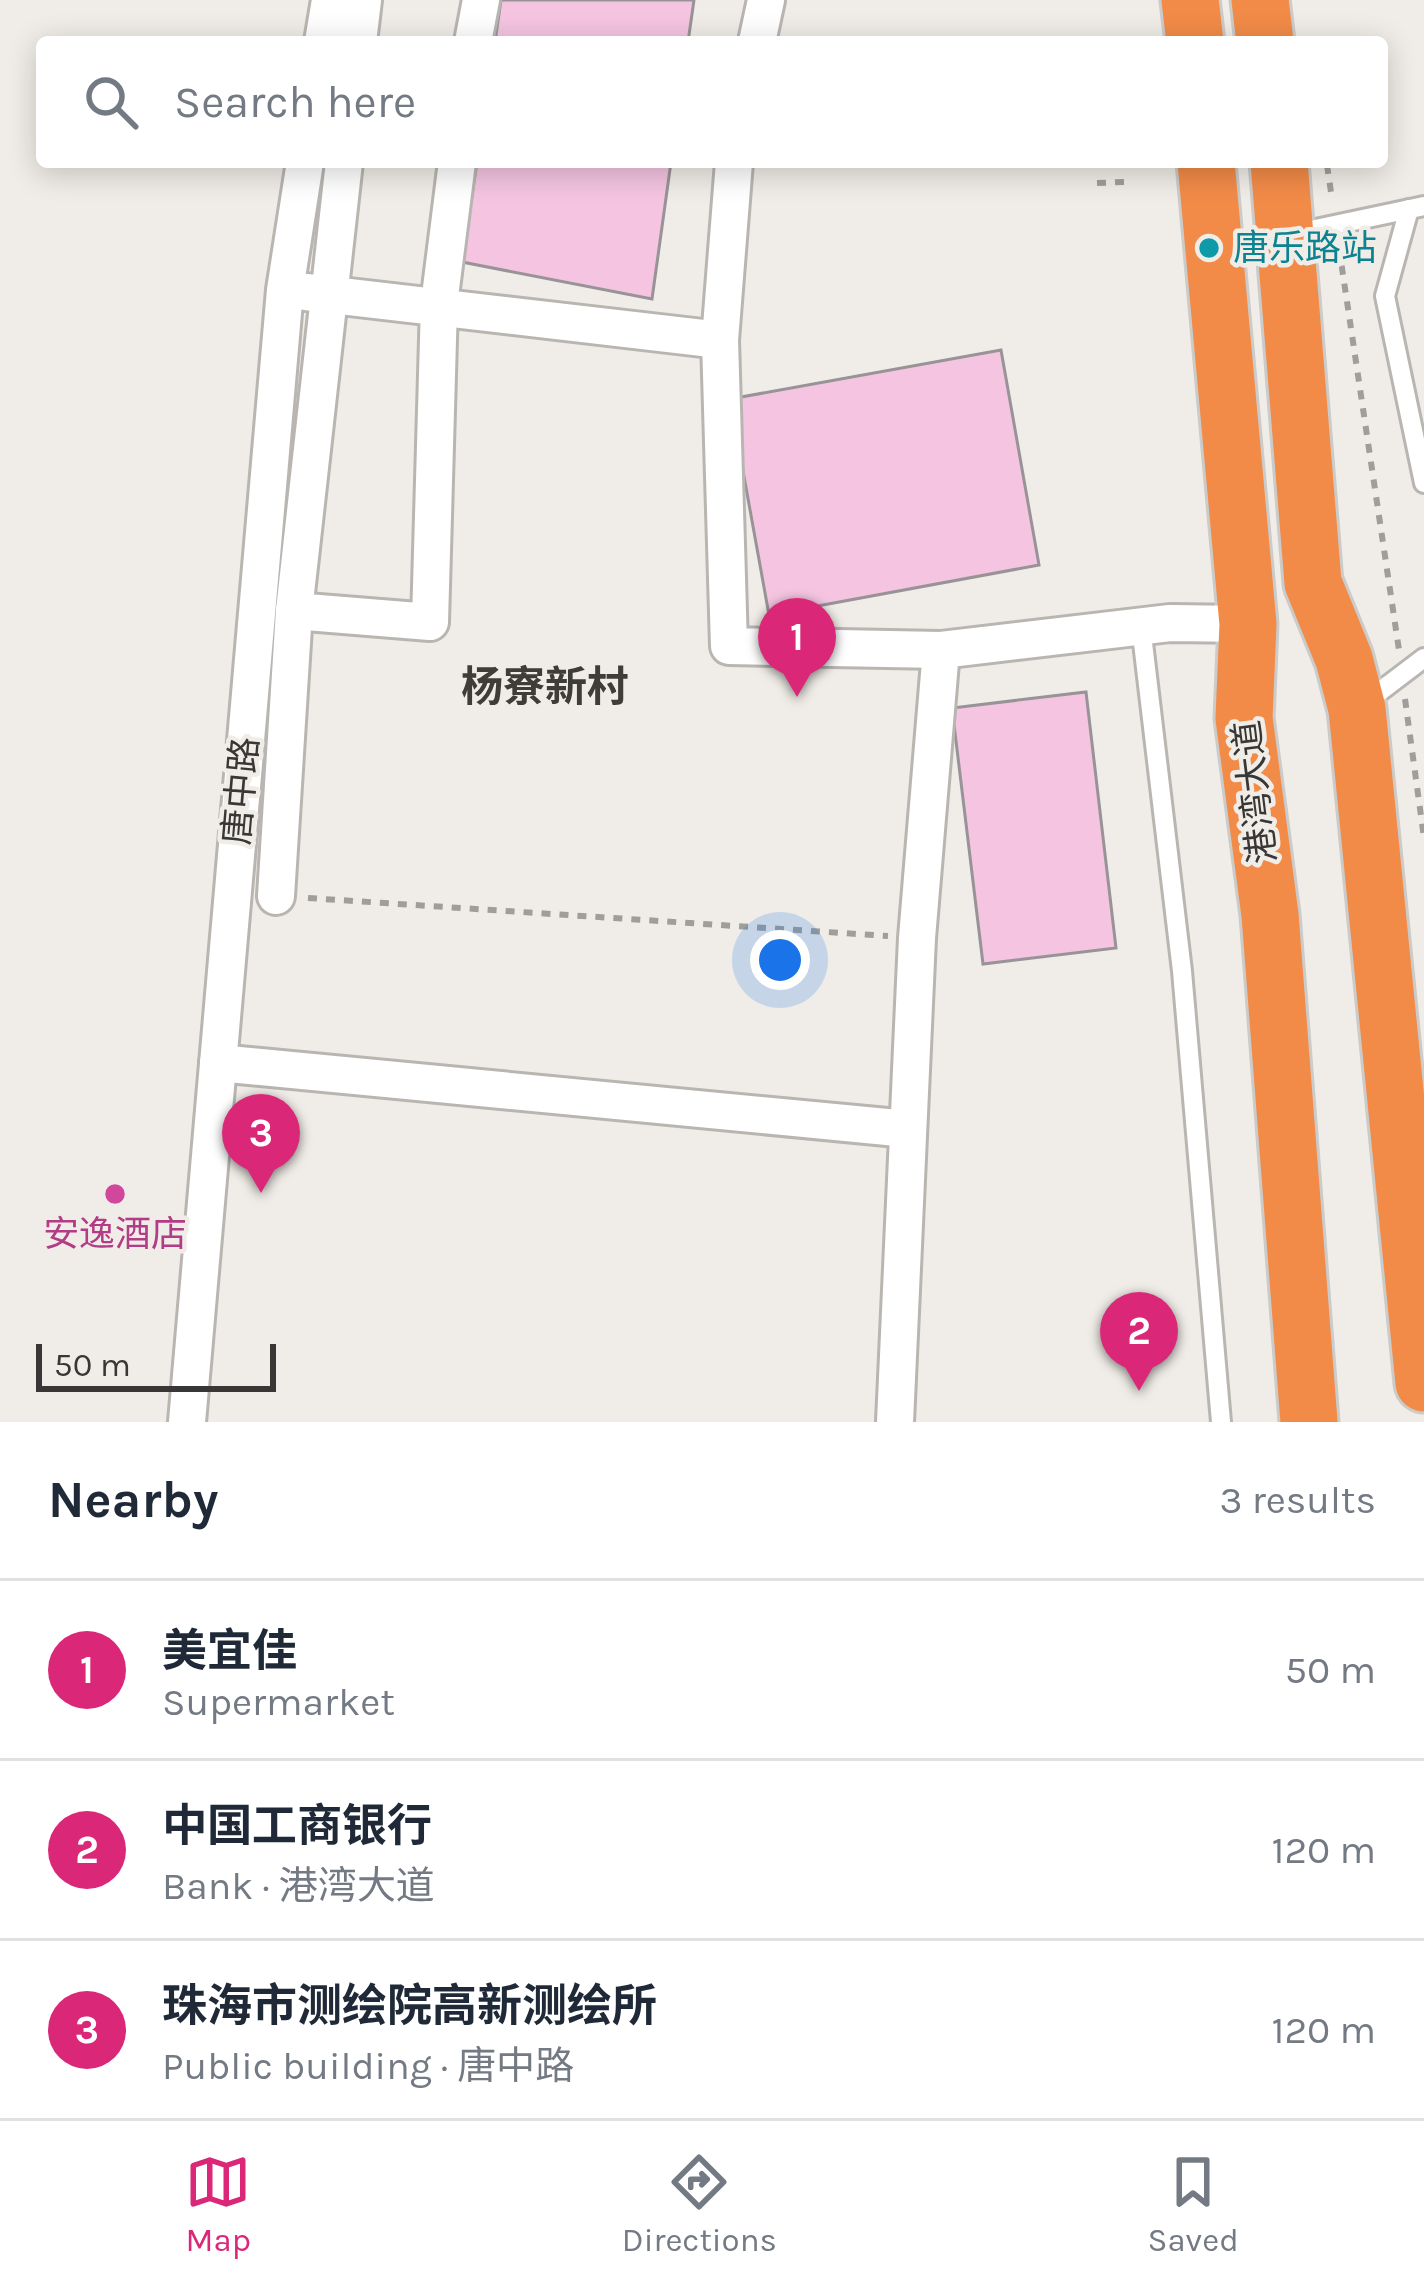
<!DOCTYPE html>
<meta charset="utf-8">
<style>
:root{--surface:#fff;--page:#f2f2f3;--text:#1f2937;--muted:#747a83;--line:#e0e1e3;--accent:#db2777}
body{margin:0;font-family:Karla,"Noto Sans SC",sans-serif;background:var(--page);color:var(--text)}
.scale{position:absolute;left:36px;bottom:30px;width:240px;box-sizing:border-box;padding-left:12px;border:6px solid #383735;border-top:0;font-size:33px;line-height:42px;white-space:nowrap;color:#383735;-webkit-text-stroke:9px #f0ede8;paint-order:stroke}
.you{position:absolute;left:780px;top:960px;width:42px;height:42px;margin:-30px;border:9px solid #fff;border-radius:50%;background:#1a73e8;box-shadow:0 0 0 18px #1a73e833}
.badge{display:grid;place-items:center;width:78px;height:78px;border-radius:50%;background:var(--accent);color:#fff;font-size:39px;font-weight:700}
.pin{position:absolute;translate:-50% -99px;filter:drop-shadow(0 3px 6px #0008)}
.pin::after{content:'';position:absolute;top:63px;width:42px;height:36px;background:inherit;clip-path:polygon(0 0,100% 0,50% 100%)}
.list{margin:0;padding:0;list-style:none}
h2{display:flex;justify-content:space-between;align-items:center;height:156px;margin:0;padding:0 48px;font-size:51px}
h2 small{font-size:39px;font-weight:400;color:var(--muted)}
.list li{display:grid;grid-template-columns:78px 1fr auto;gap:36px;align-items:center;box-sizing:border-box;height:180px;padding:0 48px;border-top:3px solid var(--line)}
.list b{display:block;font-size:45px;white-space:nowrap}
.list p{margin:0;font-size:39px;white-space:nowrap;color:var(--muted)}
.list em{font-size:39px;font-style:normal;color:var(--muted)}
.icon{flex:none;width:66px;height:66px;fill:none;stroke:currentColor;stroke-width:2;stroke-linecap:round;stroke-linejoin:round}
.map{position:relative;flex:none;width:1424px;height:1422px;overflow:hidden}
.search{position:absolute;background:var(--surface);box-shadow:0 6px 30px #0003;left:36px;right:36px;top:36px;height:132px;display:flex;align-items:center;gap:30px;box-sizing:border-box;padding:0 42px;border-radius:12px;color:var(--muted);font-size:45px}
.sheet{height:696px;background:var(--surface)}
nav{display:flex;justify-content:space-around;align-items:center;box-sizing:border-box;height:168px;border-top:3px solid var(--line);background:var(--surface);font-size:33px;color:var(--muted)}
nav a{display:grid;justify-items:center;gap:6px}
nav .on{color:var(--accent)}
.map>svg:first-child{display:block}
</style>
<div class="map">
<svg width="1424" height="1422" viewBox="0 0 1424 1422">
<rect width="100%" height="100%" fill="#f0ede8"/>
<g fill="#f4c4e1" stroke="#989396" stroke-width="3">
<path d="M501,0h193l-6,42h-193z"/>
<path d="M477,162h194l-19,137 -190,-37z"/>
<path d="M1001,350l38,215 -270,50 -39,-216z"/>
<path d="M1086,692l30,256 -133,16 -31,-256z"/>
</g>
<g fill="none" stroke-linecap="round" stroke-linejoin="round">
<g stroke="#b9b6b2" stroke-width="24">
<g id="service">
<path d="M1409,209l-24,87 39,187"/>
<path d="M1292,234l132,-28"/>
<path d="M1141,626l41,345 39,451"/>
<path d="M1366,702l58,-44"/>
</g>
</g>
<g stroke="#b9b6b2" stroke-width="42">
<g id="minor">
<path d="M323,42l7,-42"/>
<path d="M358,42l5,-42"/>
<path d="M473,42l8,-42"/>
<path d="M757,42l9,-42"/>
<path d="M734,162l-14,178 9,306 212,4 229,-27 78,1"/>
<path d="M306,292l414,48"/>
<path d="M294,611l136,11 9,-318 18,-142"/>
<path d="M276,896l18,-285 50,-449"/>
<path d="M218,1063l690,66"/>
<path d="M187,1422l98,-1132 20,-128"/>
<path d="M895,1422l22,-484 24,-288"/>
</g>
</g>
<g stroke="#cbcbca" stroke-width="63">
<g id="trunk">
<path d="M1190,0l5,42"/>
<path d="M1260,0l5,42"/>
<path d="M1206,162l42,462 -4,94 26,197 39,507"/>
<path d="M1279,162l34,421 31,76 13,50 67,674"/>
</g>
</g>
<g stroke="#a09e9a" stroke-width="6" stroke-dasharray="9 9" stroke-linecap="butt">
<path d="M1327,165l5,34"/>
<path d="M1097,183l27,-1"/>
<path d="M1339,248l60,402"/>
<path d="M1405,699l19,139"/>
<path d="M308,898l580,38"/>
</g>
<use href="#service" stroke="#fff" stroke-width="18"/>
<use href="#minor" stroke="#fff" stroke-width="36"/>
<use href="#trunk" stroke="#f28b48" stroke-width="57"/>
</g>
<circle fill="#0f9aa8" stroke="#f0ede8" stroke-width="4.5" cx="1209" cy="248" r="12"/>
<circle fill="#d1479c" stroke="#f0ede8" stroke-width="4.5" cx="115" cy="1194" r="12"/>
<g text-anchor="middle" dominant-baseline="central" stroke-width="9" stroke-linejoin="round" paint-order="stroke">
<g font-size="36" fill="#0d838f" stroke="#f0ede8" text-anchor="start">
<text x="1233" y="248">唐乐路站</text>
</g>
<g font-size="36" fill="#383735" stroke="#f0ede8">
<text transform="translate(241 791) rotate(-85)">唐中路</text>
<text transform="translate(1255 792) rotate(-97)">港湾大道</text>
</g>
<g font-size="36" fill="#b23c85" stroke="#f0ede8">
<text x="115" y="1234">安逸酒店</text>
</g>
<g font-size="42" font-weight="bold" fill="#3f3d39" stroke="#f0ede8">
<text x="545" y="687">杨寮新村</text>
</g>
</g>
</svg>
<div class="scale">50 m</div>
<div class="you"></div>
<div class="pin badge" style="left:797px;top:697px">1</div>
<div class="pin badge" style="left:1139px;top:1391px">2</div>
<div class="pin badge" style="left:261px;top:1193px">3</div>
<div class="search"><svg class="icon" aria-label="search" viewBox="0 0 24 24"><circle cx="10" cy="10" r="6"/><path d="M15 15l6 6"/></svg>Search here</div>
</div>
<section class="sheet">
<h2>Nearby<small>3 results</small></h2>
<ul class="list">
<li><span class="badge">1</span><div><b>美宜佳</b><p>Supermarket</p></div><em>50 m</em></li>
<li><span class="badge">2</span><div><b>中国工商银行</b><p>Bank · 港湾大道</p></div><em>120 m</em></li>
<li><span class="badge">3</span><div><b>珠海市测绘院高新测绘所</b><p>Public building · 唐中路</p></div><em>120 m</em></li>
</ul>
</section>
<nav>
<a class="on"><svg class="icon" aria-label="map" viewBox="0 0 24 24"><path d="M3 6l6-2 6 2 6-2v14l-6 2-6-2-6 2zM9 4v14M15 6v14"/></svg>Map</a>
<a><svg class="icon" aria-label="directions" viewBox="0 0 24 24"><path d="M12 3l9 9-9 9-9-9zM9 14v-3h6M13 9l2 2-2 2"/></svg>Directions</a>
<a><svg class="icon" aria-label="saved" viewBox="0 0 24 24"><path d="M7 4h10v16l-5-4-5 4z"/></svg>Saved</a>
</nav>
